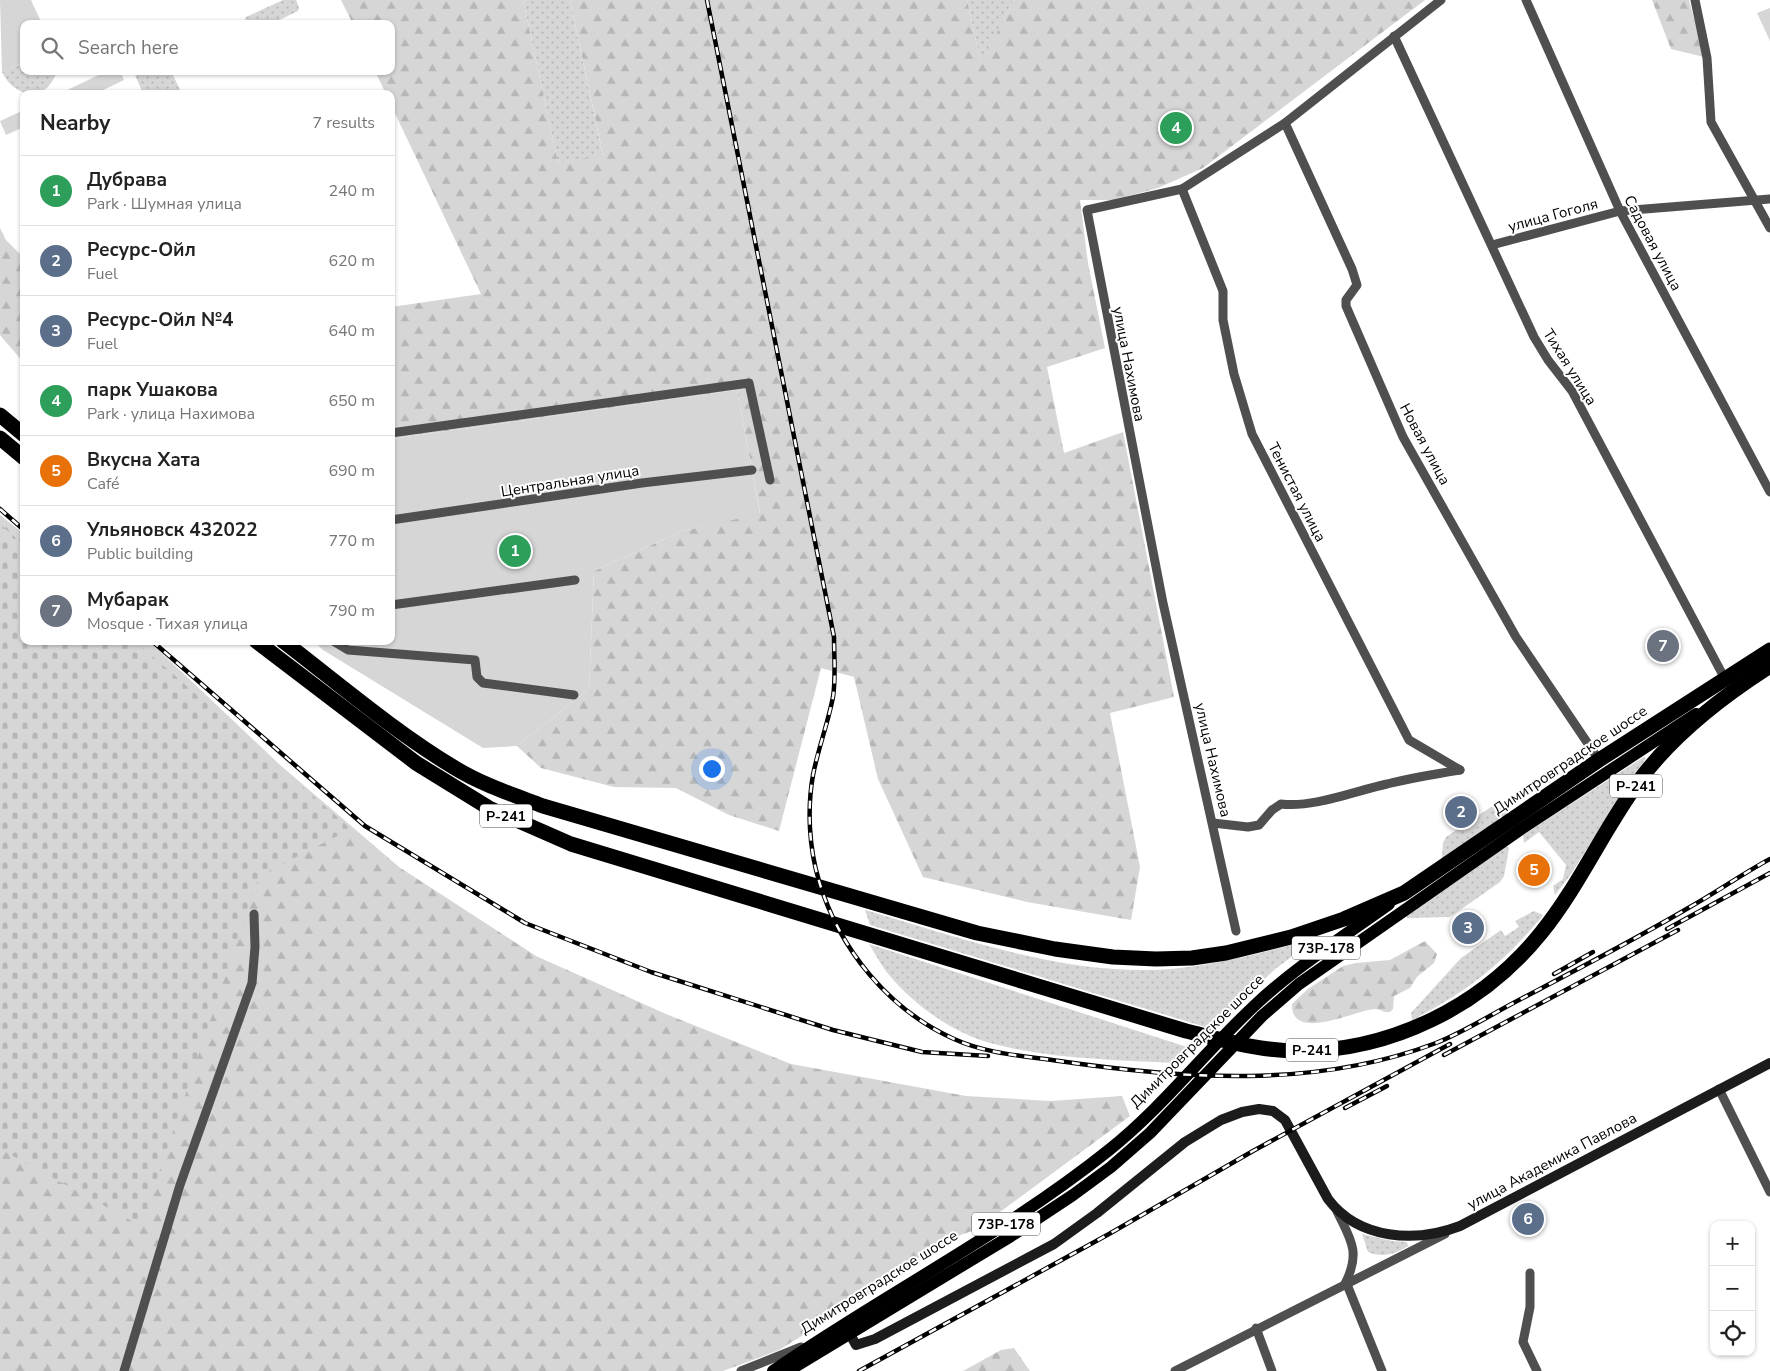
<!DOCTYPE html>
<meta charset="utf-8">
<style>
:root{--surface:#fff;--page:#f2f2f2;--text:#222;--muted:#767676;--line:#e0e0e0;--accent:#000}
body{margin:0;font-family:"Nunito Sans",sans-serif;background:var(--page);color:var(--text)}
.controls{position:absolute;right:15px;bottom:15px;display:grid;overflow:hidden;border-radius:10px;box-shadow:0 1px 4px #0004}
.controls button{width:45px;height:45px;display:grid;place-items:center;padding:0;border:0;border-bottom:1px solid var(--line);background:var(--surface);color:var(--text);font:25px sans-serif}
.you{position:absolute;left:711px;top:768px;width:18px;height:18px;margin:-12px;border:4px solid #fff;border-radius:50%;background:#1a73e8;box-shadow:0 0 0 8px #1a73e833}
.badge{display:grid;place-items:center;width:32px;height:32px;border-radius:50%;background:var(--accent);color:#fff;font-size:16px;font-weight:700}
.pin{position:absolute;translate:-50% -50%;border:2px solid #fff;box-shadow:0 1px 5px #0006}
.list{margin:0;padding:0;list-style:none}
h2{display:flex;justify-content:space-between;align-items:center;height:65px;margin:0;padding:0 20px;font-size:21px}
h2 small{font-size:16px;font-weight:400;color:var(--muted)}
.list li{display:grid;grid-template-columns:32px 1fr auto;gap:15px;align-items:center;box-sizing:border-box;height:70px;padding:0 20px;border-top:1px solid var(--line)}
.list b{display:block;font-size:19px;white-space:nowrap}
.list p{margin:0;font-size:16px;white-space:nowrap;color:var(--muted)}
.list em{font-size:16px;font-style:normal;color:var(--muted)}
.icon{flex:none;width:28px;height:28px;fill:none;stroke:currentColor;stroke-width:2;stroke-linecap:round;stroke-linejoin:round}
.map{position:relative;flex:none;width:1770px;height:1371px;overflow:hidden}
.search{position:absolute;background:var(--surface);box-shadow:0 1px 4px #0004;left:20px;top:20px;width:375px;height:55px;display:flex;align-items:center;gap:12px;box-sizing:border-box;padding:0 18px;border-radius:10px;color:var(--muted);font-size:19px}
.panel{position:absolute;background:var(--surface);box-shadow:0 1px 4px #0004;left:20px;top:90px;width:375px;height:555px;border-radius:10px}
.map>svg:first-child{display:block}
</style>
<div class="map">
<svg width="1770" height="1371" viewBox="0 0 1770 1371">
<defs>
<pattern id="grass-dots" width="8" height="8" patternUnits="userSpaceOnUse" patternTransform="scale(1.25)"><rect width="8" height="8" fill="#d6d6d6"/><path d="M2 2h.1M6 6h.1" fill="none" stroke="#b6b6b6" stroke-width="1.8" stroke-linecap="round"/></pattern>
<pattern id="forest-firs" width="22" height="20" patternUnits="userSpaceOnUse" patternTransform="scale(1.25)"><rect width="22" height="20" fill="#d6d6d6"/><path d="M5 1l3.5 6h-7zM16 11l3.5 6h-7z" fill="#b6b6b6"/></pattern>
<pattern id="cemetery-stones" width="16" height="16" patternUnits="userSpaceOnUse" patternTransform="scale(1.25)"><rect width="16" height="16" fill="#d6d6d6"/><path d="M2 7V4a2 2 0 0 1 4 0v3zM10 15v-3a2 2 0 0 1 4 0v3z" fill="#b6b6b6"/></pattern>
</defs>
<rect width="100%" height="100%" fill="#fff"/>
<g fill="url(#grass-dots)">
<path d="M283,0h13l3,7 -1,4 -27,13h-28l3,-7z"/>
<path d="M523,0h47l33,156 -45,7z"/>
<path d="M967,0h47l-33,64z"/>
<path d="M24,62v9h33c-10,32 -42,28 -55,1z"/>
<path d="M171,71l11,23h-39l-9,-22z"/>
<path d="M1644,757l2,1 -77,119 -14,18 -2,-9 10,-7 3,-14 -27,-33 -15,11 -1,-8z"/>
<path d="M1491,807l13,1 5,5 -67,46 1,-16 3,-6z"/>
<path d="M1506,846l3,2 -5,28 -4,6 -50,35 -43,1v-5z"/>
<path d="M865,910c90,26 183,60 278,60 60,0 115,-17 172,-31l-41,31 -62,59 -342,-104z"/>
<path d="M1534,911l9,4 -2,3c-40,47 -74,74 -129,102l-1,-7 50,-55 40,-28 4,6 14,-9 -4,-6z"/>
<path d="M869,944l321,104 -14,15c-60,-3 -124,-4 -182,-19 -38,-9 -79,-38 -104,-68 -8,-9 -14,-21 -21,-32z"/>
<path d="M1362,1234l30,7 15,1 1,4c-13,8 -25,12 -40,6z"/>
</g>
<g fill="url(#forest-firs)">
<path d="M341,0h182l35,163 45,-8 -33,-155h397l14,63 33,-63h411l-222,168 -45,20 -44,12h-34l8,63 17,85 -58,19 17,86 59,-21 51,265 -64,16 30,154 -9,53 -104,-18 -104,-25 -45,-98 -24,-102 -33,-9 -42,163 -50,-16 -53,-27 -62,-1 -73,-19 -24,-22 72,-57 5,-118 88,-40 78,-18 -23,-123 -346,49v-132l90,-13 -90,-189v-11h-5l-11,-23h16v-47h-38z"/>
<path d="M1652,0h37l15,57 -33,-8z"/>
<path d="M0,228l6,12 18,18v105l-24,-28z"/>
<path d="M0,515l24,19v107h125l130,123 120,103 137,89 130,58 125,50 175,32 85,5 71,-5 8,20 -153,113 -46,17 -26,26 -126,78 -56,21h-723z"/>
<path d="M1425,941l12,13 -3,9 -17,14 -7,11 -16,8 -1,13 -3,3c-7,1 -9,-3 -14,-3 -19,0 -85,35 -84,-5l16,-15 35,-23 13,-3 34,-3z"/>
<path d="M1014,1348l16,23h-67l38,-21z"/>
</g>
<path fill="url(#cemetery-stones)" d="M0,524l24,21v96h111l216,188 -92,47 -118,350 -141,-77z"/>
<g fill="#d6d6d6">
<path d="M0,0h31l11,24h-18v38l-22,10z"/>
<path d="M1770,8v33l-13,-28z"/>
<path d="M107,71h13l4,9 -29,14h-36z"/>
<path d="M24,110v17l-18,8 -6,-14z"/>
<path d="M737,390l23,124 -78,17 -88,40 -5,118 -72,57 -34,2 -160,-98 -9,-9h77v-202z"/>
</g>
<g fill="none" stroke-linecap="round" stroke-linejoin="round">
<g stroke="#4f4f4f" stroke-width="9">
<path d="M1526,0l94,211 150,281"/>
<path d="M1695,0l12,58 4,64 59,106"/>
<path d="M1394,36l140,301 14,23 24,31 153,288"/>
<path d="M1285,123l67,146 5,16 -11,15v6l57,131 113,200 83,123"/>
<path d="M1182,189l41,102v29l11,54 18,60 157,306 51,30"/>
<path d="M1492,245l128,-34 150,-12"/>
<path d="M391,433l358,-50 21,97"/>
<path d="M391,520l251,-37 110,-13"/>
<path d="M391,605l184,-25"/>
<path d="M333,641l15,9 127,10 2,17 6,6 91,12"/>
<path d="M1213,823l35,4 11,-2 13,-15 9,-6c32,4 74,-13 106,-20 24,-6 48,-10 73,-14"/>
<path d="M1236,931l-73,-328 -76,-393 95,-21 103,-66 156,-123"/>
<path d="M1719,1089l51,103"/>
<path d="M1336,1209c14,30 25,41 10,73"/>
<path d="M1530,1273v34l-7,35 14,29"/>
<path d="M1346,1282l36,89"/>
<path d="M1256,1328l16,43"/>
<path d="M124,1371l56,-186 72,-202 3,-36 -1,-33"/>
<path d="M741,1371l60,-24"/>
<path d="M1175,1371l270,-137"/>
</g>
<path stroke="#1c1c1c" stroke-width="10" d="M846,1327l10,18 19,-6 179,-95 43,-31 88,-71 36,-22 21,-8 17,-3 14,2 12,9 43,79c31,41 88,44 132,27l310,-163"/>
<g stroke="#000" stroke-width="12">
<path d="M773,1371c110,-76 231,-137 336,-221 53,-42 94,-96 144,-143 41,-39 90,-70 136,-103"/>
<path d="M788,1371l223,-135 62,-41 38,-28 39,-34 112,-117 37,-32 222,-155 175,-115"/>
</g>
<g stroke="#000" stroke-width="15">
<path d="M0,415l24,20"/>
<path d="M0,438l24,20"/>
<path d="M256,641l160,122 73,45 82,36 615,187c37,9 74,20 112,20 94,0 184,-45 243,-118 39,-48 64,-107 101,-156 34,-45 81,-81 128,-111"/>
<path d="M283,641c56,43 112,91 172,127 28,17 59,27 88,38l434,127 78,16 58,8 43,2 36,-1 34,-5 65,-16 53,-18 60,-26 195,-133 171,-110"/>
</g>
<g stroke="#000" stroke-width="4.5">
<g id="rail">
<path d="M707,0l127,637c0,19 2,41 -1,60 -5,26 -15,52 -20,78 -6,34 -4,73 6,106 20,68 70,129 135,158 33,15 70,17 105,22 125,18 256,28 377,-18 28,-11 56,-29 83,-43 57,-30 115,-60 171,-93 27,-15 52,-33 80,-48"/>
<path d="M0,509l24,21"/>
<path d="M152,641l213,185 160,97 126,49 182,58 89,22 66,4"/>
<path d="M1667,929l103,-56"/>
<path d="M1554,974l39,-22"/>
<path d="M1444,1055l234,-125"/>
<path d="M1345,1108l42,-22"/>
<path d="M859,1371l250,-137 144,-83 197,-107"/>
</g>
</g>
<use href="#rail" stroke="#fff" stroke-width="2.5" stroke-dasharray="8" stroke-linecap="butt"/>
</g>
<g text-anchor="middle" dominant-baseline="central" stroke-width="4" stroke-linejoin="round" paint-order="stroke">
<g fill="#fff" stroke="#4c4c4c" stroke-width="1">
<rect x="1610" y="774.5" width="52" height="23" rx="4"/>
<rect x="480" y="804.5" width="52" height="23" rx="4"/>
<rect x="1292" y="936.5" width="68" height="23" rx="4"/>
<rect x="1286" y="1038.5" width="52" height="23" rx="4"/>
<rect x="972" y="1212.5" width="68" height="23" rx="4"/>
</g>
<g font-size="14" font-weight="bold" fill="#000">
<text x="1636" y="786">Р-241</text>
<text x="506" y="816">Р-241</text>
<text x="1326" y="948">73Р-178</text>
<text x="1312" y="1050">Р-241</text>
<text x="1006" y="1224">73Р-178</text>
</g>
<g font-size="15" fill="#000" stroke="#fff">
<text transform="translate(1553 215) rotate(-15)">улица Гоголя</text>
<text transform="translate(1653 243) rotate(62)">Садовая улица</text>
<text transform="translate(1129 364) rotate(79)">улица Нахимова</text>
<text transform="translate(1570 367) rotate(58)">Тихая улица</text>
<text transform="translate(1425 444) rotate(62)">Новая улица</text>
<text transform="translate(570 481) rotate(-9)">Центральная улица</text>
<text transform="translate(1297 492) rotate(63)">Тенистая улица</text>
<text transform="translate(1213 760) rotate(77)">улица Нахимова</text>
<text transform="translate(1570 760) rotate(-34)">Димитровградское шоссе</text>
<text transform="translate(1197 1041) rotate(-45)">Димитровградское шоссе</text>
<text transform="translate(1552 1161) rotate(-28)">улица Академика Павлова</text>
<text transform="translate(879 1282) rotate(-32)">Димитровградское шоссе</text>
</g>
</g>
</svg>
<div class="controls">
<button>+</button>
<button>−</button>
<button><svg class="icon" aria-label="locate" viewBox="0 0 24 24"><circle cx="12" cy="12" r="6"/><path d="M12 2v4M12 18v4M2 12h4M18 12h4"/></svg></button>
</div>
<div class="you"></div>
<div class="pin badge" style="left:515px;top:551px;background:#2e9e5b">1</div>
<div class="pin badge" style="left:1461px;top:812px;background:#5c6f8a">2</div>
<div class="pin badge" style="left:1468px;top:928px;background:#5c6f8a">3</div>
<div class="pin badge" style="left:1176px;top:128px;background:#2e9e5b">4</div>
<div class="pin badge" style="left:1534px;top:870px;background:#e8710a">5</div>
<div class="pin badge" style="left:1528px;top:1219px;background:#5c6f8a">6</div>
<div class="pin badge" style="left:1663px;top:646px;background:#6b7280">7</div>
<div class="search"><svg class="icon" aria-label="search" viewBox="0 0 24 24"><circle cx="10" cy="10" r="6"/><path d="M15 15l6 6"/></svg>Search here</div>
<section class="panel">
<h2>Nearby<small>7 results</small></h2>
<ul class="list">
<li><span class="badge" style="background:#2e9e5b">1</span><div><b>Дубрава</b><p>Park · Шумная улица</p></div><em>240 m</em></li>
<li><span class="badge" style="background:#5c6f8a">2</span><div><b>Ресурс-Ойл</b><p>Fuel</p></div><em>620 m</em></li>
<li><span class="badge" style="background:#5c6f8a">3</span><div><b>Ресурс-Ойл №4</b><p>Fuel</p></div><em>640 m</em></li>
<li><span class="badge" style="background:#2e9e5b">4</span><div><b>парк Ушакова</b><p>Park · улица Нахимова</p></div><em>650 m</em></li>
<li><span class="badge" style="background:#e8710a">5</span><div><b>Вкусна Хата</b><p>Café</p></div><em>690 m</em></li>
<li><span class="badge" style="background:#5c6f8a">6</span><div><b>Ульяновск 432022</b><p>Public building</p></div><em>770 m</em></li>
<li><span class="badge" style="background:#6b7280">7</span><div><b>Мубарак</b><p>Mosque · Тихая улица</p></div><em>790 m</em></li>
</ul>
</section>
</div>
